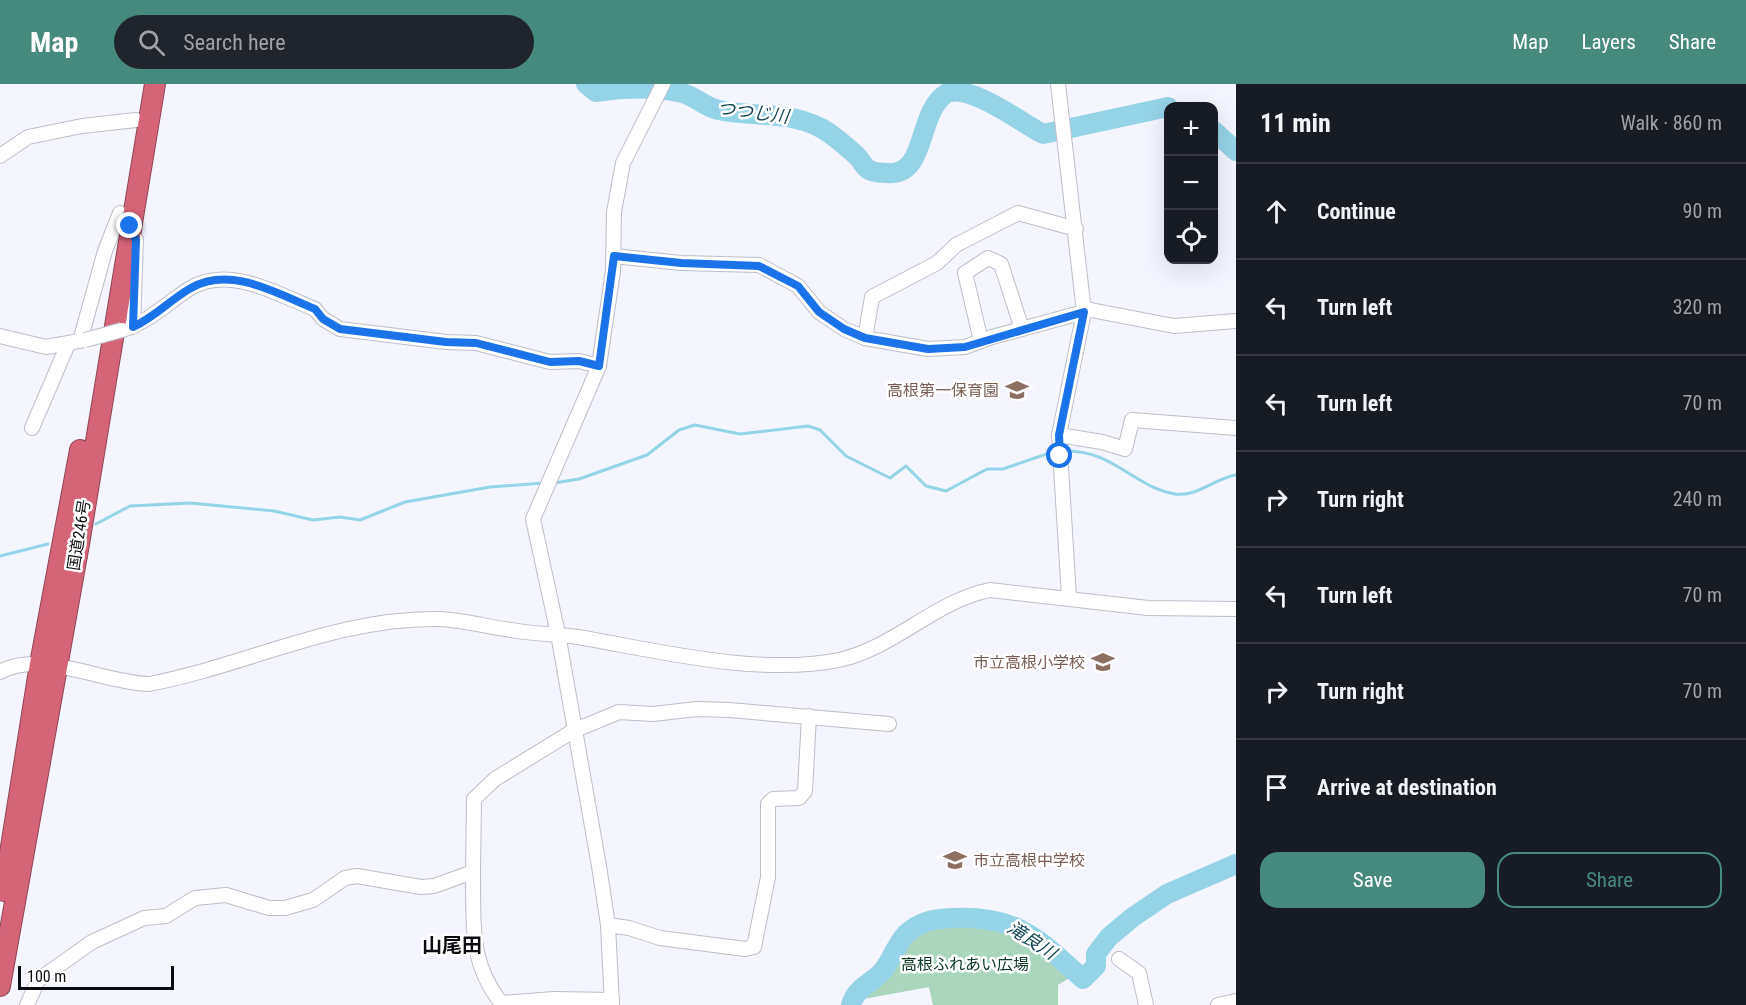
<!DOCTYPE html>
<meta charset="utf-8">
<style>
:root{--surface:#171b24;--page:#20242c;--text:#f1f3f6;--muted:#9ea1a6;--line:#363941;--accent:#46897d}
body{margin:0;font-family:"Roboto Condensed","Noto Sans JP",sans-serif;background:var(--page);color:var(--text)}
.controls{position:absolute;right:18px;top:18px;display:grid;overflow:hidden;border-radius:12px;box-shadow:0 6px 24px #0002}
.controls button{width:54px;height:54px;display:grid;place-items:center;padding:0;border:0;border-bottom:2px solid var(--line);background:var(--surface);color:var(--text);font:30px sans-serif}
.scale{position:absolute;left:18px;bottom:15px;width:156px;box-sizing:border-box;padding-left:6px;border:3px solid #0c0d10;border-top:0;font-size:16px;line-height:21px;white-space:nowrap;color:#0c0d10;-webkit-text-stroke:4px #fff;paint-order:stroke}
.stop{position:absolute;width:18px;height:18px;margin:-14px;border:4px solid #1a73e8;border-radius:50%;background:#fff}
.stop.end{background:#1a73e8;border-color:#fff;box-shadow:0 2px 6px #0008}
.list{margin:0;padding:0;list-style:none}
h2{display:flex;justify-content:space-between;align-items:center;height:78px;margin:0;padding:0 24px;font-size:26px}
h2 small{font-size:20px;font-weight:400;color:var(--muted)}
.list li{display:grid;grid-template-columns:39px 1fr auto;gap:18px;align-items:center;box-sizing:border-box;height:96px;padding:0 24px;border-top:2px solid var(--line)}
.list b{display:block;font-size:22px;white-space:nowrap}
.list em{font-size:20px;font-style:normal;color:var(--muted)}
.actions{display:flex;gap:12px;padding:18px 24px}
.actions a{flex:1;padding:14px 0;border:2px solid var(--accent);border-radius:18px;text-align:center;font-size:21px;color:var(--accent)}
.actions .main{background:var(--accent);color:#fff}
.icon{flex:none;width:33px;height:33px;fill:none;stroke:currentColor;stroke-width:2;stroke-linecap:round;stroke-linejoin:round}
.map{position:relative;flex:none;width:1236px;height:921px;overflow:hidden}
header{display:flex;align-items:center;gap:36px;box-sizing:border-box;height:84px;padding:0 30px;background:var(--accent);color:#fff}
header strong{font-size:28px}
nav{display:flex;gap:33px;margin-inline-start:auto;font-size:21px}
.search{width:420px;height:54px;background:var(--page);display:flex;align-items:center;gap:15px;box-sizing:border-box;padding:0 21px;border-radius:33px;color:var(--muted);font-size:22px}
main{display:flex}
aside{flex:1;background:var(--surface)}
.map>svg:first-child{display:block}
</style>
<header>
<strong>Map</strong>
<div class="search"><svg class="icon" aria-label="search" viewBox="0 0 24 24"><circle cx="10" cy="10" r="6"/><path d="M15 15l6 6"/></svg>Search here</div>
<nav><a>Map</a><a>Layers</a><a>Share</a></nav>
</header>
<main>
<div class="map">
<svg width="1236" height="921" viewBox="0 0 1236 921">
<rect width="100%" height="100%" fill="#f4f5ff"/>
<path fill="#a9d6bc" d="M960,840c33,0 65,4 89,27 8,7 14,17 22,26l-13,8v20h-125l-4,-18 -71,13c11,-10 24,-18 32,-29 28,-36 22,-43 70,-47z"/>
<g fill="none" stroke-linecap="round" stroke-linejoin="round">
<g stroke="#95d3e9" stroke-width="3">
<path d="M1065,367c46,-2 71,37 110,43 23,3 40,-16 61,-19"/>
<path d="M554,399l25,-4 68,-24 32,-25 16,-5 45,9 68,-8 12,4 26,26 44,22 16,-12 20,20 20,5 41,-22h16l52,-18"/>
<path d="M96,440l34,-18 60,-3 84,8 39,9 27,-3 20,3 45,-18 85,-15 54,-4"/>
<path d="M0,472l48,-12"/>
</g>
<g stroke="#95d3e9" stroke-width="20">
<path d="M586,0l10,8c27,-4 60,-5 86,1 13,3 24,15 37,17 37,8 67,0 102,18 13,7 26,19 36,28 4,4 7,11 12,14 4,2 13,3 18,3 41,4 29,-61 60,-80 24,-9 73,29 96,41l125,-27"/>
<path d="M1214,47l22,20"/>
<path d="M851,921c5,-19 23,-22 33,-36 8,-11 13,-25 22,-35 14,-13 27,-15 46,-16 66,-3 85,20 131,61l13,-13v-12l13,-17 24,-20 34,-23 69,-30"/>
</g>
<g stroke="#bdbec9" stroke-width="16">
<g id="minor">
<path d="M1058,0l26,228 -25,123 10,162"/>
<path d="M0,72l28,-19 54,-11 54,-6"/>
<path d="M614,172l67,7 78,2 39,21 21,26 25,17 21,9 63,11 37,-2 27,-10 99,-27 83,16 62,-5"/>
<path d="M133,243l3,-88"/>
<path d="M122,246c27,-8 44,-26 67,-41 39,-25 88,5 126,20l8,10 17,10 106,13 30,1 74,19 29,-1 20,5"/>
<path d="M0,252l46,11 28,-5"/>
<path d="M865,254l7,-41 65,-34 19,-18 62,-32 58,16"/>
<path d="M80,257l25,-90 15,-38"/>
<path d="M981,257l-16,-68 23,-15 13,6 21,65"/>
<path d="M32,344l36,-84"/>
<path d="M1059,351l43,7 23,7 7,-29 104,8"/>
<path d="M0,588c41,-23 104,11 149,12 99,-19 188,-67 291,-65 23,1 48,8 71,11 22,4 45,4 67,7 81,14 180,39 261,23 55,-12 96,-59 151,-70l158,18 88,1"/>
<path d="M473,788c1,51 -5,88 28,131l53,-4 58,1"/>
<path d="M608,841l21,3 31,10 85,11 9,-2 14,-70v-73l5,-5 26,-1 6,-7 4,-75"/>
<path d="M1119,875l20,14 7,32"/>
<path d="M27,921l11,-25 54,-38 52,-24 22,-2 29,-18 31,-3 43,13h16l28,-8 32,-22 12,-2 64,11 13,-1 39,-14 1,-73 21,-20 78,-48 46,-19 34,2 44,-5 32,1 160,14"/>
<path d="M612,921l-4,-80 -9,-59 -41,-232 -25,-115 66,-153 14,-95 1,-59 9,-49 40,-79"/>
<path d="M1218,921l18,-4"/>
</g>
</g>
<g stroke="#8f4654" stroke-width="22">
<g id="highway">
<path d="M4,807l36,-227 40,-214"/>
<path d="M0,902l79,-442 76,-460"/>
</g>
</g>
<use href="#minor" stroke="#fff" stroke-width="14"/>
<use href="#highway" stroke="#d66478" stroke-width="20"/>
<g stroke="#bdbec9" stroke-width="16" stroke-linecap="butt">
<path id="minor-bridge" d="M85,256l37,-10"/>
</g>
<use href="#minor-bridge" stroke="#fff" stroke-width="14"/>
</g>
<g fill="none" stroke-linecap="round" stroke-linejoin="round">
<path stroke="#1a73e8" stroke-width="8" d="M130,142l6,14 -3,87c22,-10 38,-28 58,-39 40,-23 87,6 124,21l8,10 17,10 106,13 30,1 74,19 29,-1 20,5 15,-110 67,7 78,3 39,20 21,26 25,17 21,9 63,11 37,-2 119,-35 -25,123 1,21"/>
</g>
<defs>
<g id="school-bare" transform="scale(1.8)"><path d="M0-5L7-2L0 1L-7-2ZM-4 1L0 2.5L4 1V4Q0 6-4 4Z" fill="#8d6e63" stroke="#fff" stroke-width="2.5" paint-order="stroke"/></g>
</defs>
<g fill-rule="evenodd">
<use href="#school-bare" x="1017" y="306"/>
<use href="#school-bare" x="1103" y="578"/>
<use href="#school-bare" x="955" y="776"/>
</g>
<g text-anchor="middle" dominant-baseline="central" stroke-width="5" stroke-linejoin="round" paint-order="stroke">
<g font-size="16" fill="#785e54" stroke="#fff" text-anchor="end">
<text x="999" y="306">高根第一保育園</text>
<text x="1085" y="578">市立高根小学校</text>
<text x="973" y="776" text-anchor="start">市立高根中学校</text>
</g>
<g font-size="16" fill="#0c0d10" stroke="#fff">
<text transform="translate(79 451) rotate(-81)">国道246号</text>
</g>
<g font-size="16" fill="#0b3724" stroke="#fff">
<text x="965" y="880">高根ふれあい広場</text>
</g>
<g font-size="18" font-style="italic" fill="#114656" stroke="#fff">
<text transform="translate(753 28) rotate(7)">つつじ川</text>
<text transform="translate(1032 856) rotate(33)">滝良川</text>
</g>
<g font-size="20" font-weight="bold" fill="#0c0d10" stroke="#fff">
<text x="452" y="861">山尾田</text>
</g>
</g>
</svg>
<div class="controls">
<button>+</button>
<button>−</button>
<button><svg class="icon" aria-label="locate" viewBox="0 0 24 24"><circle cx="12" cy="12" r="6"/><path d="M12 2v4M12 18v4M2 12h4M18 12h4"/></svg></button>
</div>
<div class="scale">100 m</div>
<div class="stop" style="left:1060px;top:372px"></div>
<div class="stop end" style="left:130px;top:142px"></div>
</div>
<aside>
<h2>11 min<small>Walk · 860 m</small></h2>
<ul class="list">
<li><svg class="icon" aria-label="ahead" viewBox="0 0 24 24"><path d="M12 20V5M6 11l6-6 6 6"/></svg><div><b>Continue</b></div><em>90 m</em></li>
<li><svg class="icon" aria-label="left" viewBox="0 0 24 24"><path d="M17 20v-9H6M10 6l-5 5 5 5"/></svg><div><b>Turn left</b></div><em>320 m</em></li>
<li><svg class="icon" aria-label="left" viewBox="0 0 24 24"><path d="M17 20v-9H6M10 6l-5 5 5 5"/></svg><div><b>Turn left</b></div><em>70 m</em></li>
<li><svg class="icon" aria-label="right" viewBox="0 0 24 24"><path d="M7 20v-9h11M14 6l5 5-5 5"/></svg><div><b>Turn right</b></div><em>240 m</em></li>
<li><svg class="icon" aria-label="left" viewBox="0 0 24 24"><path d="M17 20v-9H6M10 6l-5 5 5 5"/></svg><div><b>Turn left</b></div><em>70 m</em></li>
<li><svg class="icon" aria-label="right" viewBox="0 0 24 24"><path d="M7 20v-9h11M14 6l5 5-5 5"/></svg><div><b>Turn right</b></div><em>70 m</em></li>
<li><svg class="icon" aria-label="arrive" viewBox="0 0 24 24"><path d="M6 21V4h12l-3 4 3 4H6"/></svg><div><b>Arrive at destination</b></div></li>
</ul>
<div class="actions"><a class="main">Save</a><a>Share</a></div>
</aside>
</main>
